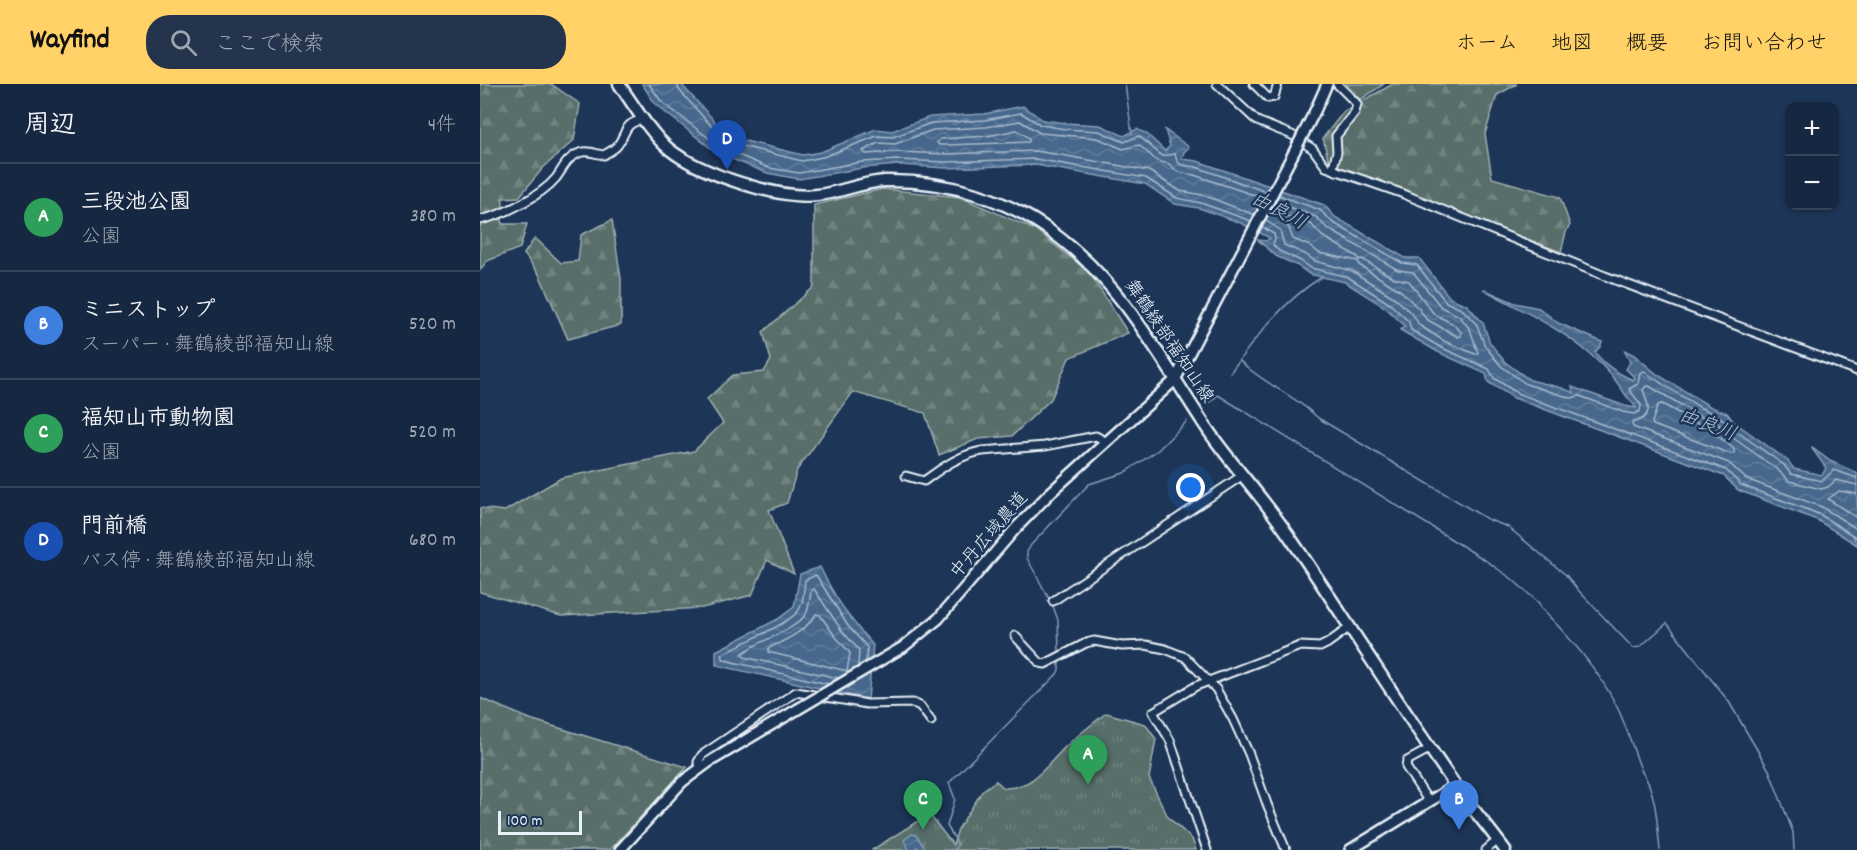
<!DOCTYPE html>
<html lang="ja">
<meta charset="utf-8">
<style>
:root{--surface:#162841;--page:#23344c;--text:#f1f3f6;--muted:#9ea6b1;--line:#35445a;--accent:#ffd166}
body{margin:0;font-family:Dekko,"Klee One",sans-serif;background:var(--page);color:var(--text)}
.controls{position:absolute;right:18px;top:18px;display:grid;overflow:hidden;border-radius:12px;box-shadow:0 2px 4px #0004}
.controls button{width:54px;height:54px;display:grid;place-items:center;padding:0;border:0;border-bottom:2px solid var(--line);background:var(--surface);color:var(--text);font:30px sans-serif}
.scale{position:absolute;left:18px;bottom:15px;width:84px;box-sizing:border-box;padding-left:6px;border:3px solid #e8f1f8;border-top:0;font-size:16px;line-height:21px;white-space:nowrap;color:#e8f1f8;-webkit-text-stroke:4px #1d3557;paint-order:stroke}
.you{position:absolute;left:711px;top:404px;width:21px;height:21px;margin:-15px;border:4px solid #fff;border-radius:50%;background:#1a73e8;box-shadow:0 0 0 9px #1a73e833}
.badge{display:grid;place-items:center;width:39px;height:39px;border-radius:50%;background:var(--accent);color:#fff;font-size:20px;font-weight:700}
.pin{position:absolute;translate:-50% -50px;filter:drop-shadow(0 2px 3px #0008)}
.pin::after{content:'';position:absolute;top:32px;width:21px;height:18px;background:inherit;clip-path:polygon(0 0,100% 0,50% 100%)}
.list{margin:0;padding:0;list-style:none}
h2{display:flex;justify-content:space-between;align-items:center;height:78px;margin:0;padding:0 24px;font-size:26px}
h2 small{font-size:20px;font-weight:400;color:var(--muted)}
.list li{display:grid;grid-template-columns:39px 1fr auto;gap:18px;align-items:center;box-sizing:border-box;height:108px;padding:0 24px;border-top:2px solid var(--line)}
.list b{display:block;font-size:22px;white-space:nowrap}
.list p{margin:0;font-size:20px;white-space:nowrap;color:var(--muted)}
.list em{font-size:20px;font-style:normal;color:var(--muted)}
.icon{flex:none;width:33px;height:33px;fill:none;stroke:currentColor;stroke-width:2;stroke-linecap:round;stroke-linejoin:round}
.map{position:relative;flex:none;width:1377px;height:766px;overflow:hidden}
header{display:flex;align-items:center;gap:36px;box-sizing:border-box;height:84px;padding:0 30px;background:var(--accent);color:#111}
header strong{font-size:28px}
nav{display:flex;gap:33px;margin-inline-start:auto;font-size:21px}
.search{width:420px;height:54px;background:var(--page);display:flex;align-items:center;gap:15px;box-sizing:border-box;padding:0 21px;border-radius:24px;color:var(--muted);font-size:22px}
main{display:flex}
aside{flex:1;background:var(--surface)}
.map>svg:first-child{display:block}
</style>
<header>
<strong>Wayfind</strong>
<div class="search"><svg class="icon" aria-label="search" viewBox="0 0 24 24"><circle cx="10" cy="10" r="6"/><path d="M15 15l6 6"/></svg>ここで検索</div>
<nav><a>ホーム</a><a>地図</a><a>概要</a><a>お問い合わせ</a></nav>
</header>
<main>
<aside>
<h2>周辺<small>4件</small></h2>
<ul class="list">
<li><span class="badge" style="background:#2e9e5b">A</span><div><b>三段池公園</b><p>公園</p></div><em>380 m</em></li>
<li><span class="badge" style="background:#3f7fe0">B</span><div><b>ミニストップ</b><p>スーパー · 舞鶴綾部福知山線</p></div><em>520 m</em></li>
<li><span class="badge" style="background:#2e9e5b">C</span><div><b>福知山市動物園</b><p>公園</p></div><em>520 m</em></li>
<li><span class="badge" style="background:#1a4fb4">D</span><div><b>門前橋</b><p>バス停 · 舞鶴綾部福知山線</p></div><em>680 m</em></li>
</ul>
</aside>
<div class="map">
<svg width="1377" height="766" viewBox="0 0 1377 766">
<defs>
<pattern id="forest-firs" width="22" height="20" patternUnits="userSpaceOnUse" patternTransform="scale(1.5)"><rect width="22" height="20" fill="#596e6a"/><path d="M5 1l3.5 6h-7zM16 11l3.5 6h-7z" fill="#718380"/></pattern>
<pattern id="park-tufts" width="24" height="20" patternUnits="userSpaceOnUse" patternTransform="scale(1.5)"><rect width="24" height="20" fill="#596e6a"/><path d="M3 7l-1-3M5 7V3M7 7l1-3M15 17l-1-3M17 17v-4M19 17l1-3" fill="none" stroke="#718380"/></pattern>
<pattern id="water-waves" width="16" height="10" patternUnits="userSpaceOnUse" patternTransform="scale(1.5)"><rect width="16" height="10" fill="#46678c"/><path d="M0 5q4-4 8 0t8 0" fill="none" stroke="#617d9d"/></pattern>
</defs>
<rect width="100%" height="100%" fill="#1d3557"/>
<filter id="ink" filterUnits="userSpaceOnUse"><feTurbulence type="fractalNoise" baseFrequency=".0167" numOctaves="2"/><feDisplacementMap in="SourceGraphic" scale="12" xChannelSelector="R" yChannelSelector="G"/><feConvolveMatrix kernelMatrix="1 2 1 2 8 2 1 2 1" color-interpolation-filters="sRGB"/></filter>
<g filter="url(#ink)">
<g fill="url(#forest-firs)" stroke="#a0b0b1" stroke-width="1.5">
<path d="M0,0h71l29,20 -6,36 -31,28 -24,29 -16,1 -1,26h25l-7,24 -33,13 -7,9z"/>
<path d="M913,0h124l-20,11 -12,39 7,44 68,19 10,28 -4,7 -5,20 -232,-89 -6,-25 21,-27z"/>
<path d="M403,105l77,8 76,33 53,42 39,61 -59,25 -18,41 -39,37 -34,3 -39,16 -14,-42 -72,-21 -56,78 -10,33 -18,7 25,64 -27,-14 -15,35 -50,13 -141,8 -81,-24v-84l25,3 56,-33 133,-27 29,-28 -16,-24 26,-24 31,-3 7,-12 -8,-28 51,-45v-82z"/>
<path d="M132,136l9,59v46l-53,14 -29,-65 -15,-20 11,-16 26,25 17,-2 3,-26z"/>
<path d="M0,614l50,21 157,48 -77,83h-130z"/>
</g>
<g fill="url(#park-tufts)" stroke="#a0b0b1" stroke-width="1.5">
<path d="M866,0h38l-24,16z"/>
<path d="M626,629l39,11 11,15 -7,39 19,39 24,22 4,11h-324l57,-36 24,31 5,-16 25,-39 13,-9 8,7c30,0 42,-22 61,-41 13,-12 27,-23 41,-34z"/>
</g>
<g fill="url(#water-waves)" stroke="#879eb7" stroke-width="1.5">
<path d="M162,0h39l38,42 18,13 66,16 18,-3 55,-23 16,2 38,-14 54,-3 39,-8 20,14 23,3 34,2 24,11 13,-7 10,5 18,17 5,-5 -5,-16 24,17 -5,5 -2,7 15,2 127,44 11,12 70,41h14l31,40 17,7 16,18 7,20 15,19 25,18 32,8 12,5 -2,-6 53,19 11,2c-3,-6 -8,-9 -11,-14 -33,-52 -89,-76 -142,-105l32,14 24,5 19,15 44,19 -2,5 -5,5c9,13 24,22 38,28l2,-2 -9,-9 4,-7 -6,-12 10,5 24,20 53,32 16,6 6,8 55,40 6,8 28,6 4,-7 -15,-21 19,14 27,12v65h-3l3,7 -40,-25 -79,-30 -14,-14 -210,-78 -26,-16 -2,-8 -48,-22 -38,-22 5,-4 -19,-18 -41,-26 -36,-8 -11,-8 -22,-10 -18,-16 8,1 4,-3 -29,-15 -42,-15 -24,-4 -30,-20 -110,-19 -89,3 -47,-3 -36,3 -64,11 -32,-6 -50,-20 -61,-48z"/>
<path d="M340,483c14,30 31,54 53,78l-5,54 -152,-34v-14l62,-32 16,-12 6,-33z"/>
<path d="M432,750l4,1 10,15h-5l-4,-3 -3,3h-5l-5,-10z"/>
</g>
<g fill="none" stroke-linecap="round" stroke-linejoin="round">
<g stroke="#a7bacd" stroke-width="1.5">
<path d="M169,0l12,17 59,46 49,21 30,5 63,-11 36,-2 48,2 89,-3 111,19 31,20 24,5 50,18"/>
<path d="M197,0l2,6 36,40 19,14 68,17 21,-4 54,-21 16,1 38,-14 54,-3 36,-7 20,12 24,4 34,2 25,11 15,-6 23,20 13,-2 2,7 4,4 15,2 71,25"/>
<path d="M537,46l12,8v4l-83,3h-7l-2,-3 3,-3 47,-3z"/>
<path d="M798,111l42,15 12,12 70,41 15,2 29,37 17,8 14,15 8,21 16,20 25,18 45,14 9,-2 43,16 11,2 6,-3 1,-6 -12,-16 9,-5 2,-11 4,-2c18,14 38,25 57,37 12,6 20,7 28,18l55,39 7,9 31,7 12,-11 23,8"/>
<path d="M775,131l-52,-20 -23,-4 -31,-20 -88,-16 -26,-4 -89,3 -48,-2 -32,2 -3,-3 15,-8 17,1 38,-14 53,-3 34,-6 20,12 57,5 26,11 16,-4 18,16 12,3 9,8 16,3 69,23"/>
<path d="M806,132l25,8 11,12 36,21 1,3 3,-1 32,19 15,3 25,33 19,10 8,8v4l-3,1 -32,-18 -6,-9 -19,-19 -42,-26 -1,-4 -39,-8 -9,-7 -17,-7 -4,-11 -6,-9z"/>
<path d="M785,136l15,10 4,15 21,9 10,7 37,10 43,27 19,18 5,9 25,16 31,13 3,-1 -8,-24 -11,-13 -18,-9 -28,-35 -15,-2 -71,-42 -11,-11 -41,-15"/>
<path d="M782,143l12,7 1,5 -2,6 6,6 22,10 10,7 37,9 42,27 19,18 2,8 29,17 49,22 5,9 23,15 209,77 15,15 78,29 38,24"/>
<path d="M1182,320l50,27 22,18v4l-3,1 -78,-29 -1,-3 6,-17z"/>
<path d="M1377,401l-21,-5 -8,7 -7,2 -32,-8 -11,-11 -53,-38 -7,-8 -13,-5 -56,-33h-3l-3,4c6,16 11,27 -11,33l1,4 96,36 17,16 76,28 35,22"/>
<path d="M1377,410l-18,-3 -11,8 29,19"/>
<path d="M336,530l4,1 15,21 15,17 -3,18 -79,-19 1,-4c17,-8 37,-17 47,-34z"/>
<path d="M358,594l-94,-21 -2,-3c16,-14 52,-22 64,-40 3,-6 4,-16 5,-23l3,-2 28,42 17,19 -1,17"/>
<path d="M348,600l-104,-24 -2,-5c16,-12 71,-31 78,-47 4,-8 4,-20 5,-28l11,-5 32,51 19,21 -1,15"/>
</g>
<g stroke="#879eb7" stroke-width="1.5">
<path d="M645,0l7,50"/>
<path d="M759,276c24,24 56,35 79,58l169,101 21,8 58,48 11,14 56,59 7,-1 27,-24 62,79 40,68 24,62 1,18"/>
<path d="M750,289c25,-35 54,-73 92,-96"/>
<path d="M727,321l11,-10 267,165 27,19 27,24 2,5c30,31 59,63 78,103 9,20 15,41 23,61 15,20 15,54 18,78"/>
<path d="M579,568l-1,-32 -5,-14 -26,-48v-6l4,-7 58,-61 35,-11 34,-23 29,-29"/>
<path d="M474,766l4,-6 -11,-18 8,-27 -6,-16 108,-109 2,-4v-10"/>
</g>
<g stroke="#e8f1f8" stroke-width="11">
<g id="street">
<path d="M737,0l40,37 35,14 21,14 13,18 75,26 204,83 252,95"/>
<path d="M774,0l14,14 6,-1 4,-13"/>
<path d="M856,87l-3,-4 4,-15 -1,-16 19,-24 2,-8 -20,-20"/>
<path d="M0,136c23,-5 61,-24 76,-42 7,-9 10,-19 21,-24 9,-5 18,0 27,1 4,-3 10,-5 13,-9 11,-14 5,-22 27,-27"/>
<path d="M426,392l18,5c18,-13 35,-26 58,-30l63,-5 51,-10 9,5"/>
<path d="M573,517l190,-126"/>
<path d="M535,552l25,27 5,1 41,-21 8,-2 28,5 24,-1 19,4 20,8 31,32 17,30 16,35 18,50 19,46"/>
<path d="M221,683l-3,-5 4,-7 94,-63 71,12 46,-1 7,3 11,15"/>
<path d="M949,718l-23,-35 1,-6 24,-13"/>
<path d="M727,766l-37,-110 -17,-28 43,-26 104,-40 20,1 8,-4 22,-16"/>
<path d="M1006,766l12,-10"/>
</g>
</g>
<g stroke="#e8f1f8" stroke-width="14">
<g id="secondary">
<path d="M835,27l12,-27"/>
<path d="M423,563l35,-28 78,-91 34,-35 125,-113 117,-224"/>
<path d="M140,766l62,-68 27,-20 89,-53"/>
<path d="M870,766l106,-65"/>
</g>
</g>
<g stroke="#e8f1f8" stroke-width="15">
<path id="primary" d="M139,0c14,20 31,49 50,65 29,24 111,51 148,46 23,-2 45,-13 68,-14 63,-1 126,18 176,58 66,51 103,126 149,194 24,34 53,65 77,100 57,83 110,169 168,252 16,22 34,43 50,65"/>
</g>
<use href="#street" stroke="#1d3557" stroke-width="7"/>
<use href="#secondary" stroke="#1d3557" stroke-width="9"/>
<use href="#primary" stroke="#1d3557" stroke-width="10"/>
<g stroke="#e8f1f8" stroke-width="14" stroke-linecap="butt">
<g id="secondary-bridge">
<path d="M812,72l23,-45"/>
<path d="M318,625l105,-62"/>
</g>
</g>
<use href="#secondary-bridge" stroke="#1d3557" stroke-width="9"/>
</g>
</g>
<g text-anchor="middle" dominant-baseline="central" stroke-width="5" stroke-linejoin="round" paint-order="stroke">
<g font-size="18" fill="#e8f1f8" stroke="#1d3557">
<text transform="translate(688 258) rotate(56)">舞鶴綾部福知山線</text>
<text transform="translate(510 452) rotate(-49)">中丹広域農道</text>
</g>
<g font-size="20" font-style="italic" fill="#afc1d2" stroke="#1d3557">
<text transform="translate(798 128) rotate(28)">由良川</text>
<text transform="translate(1227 342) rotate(21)">由良川</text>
</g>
</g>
</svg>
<div class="controls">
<button>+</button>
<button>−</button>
</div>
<div class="scale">100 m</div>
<div class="you"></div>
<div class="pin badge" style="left:608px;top:701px;background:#2e9e5b">A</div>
<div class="pin badge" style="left:979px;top:746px;background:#3f7fe0">B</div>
<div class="pin badge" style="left:443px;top:746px;background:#2e9e5b">C</div>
<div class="pin badge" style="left:247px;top:86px;background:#1a4fb4">D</div>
</div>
</main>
